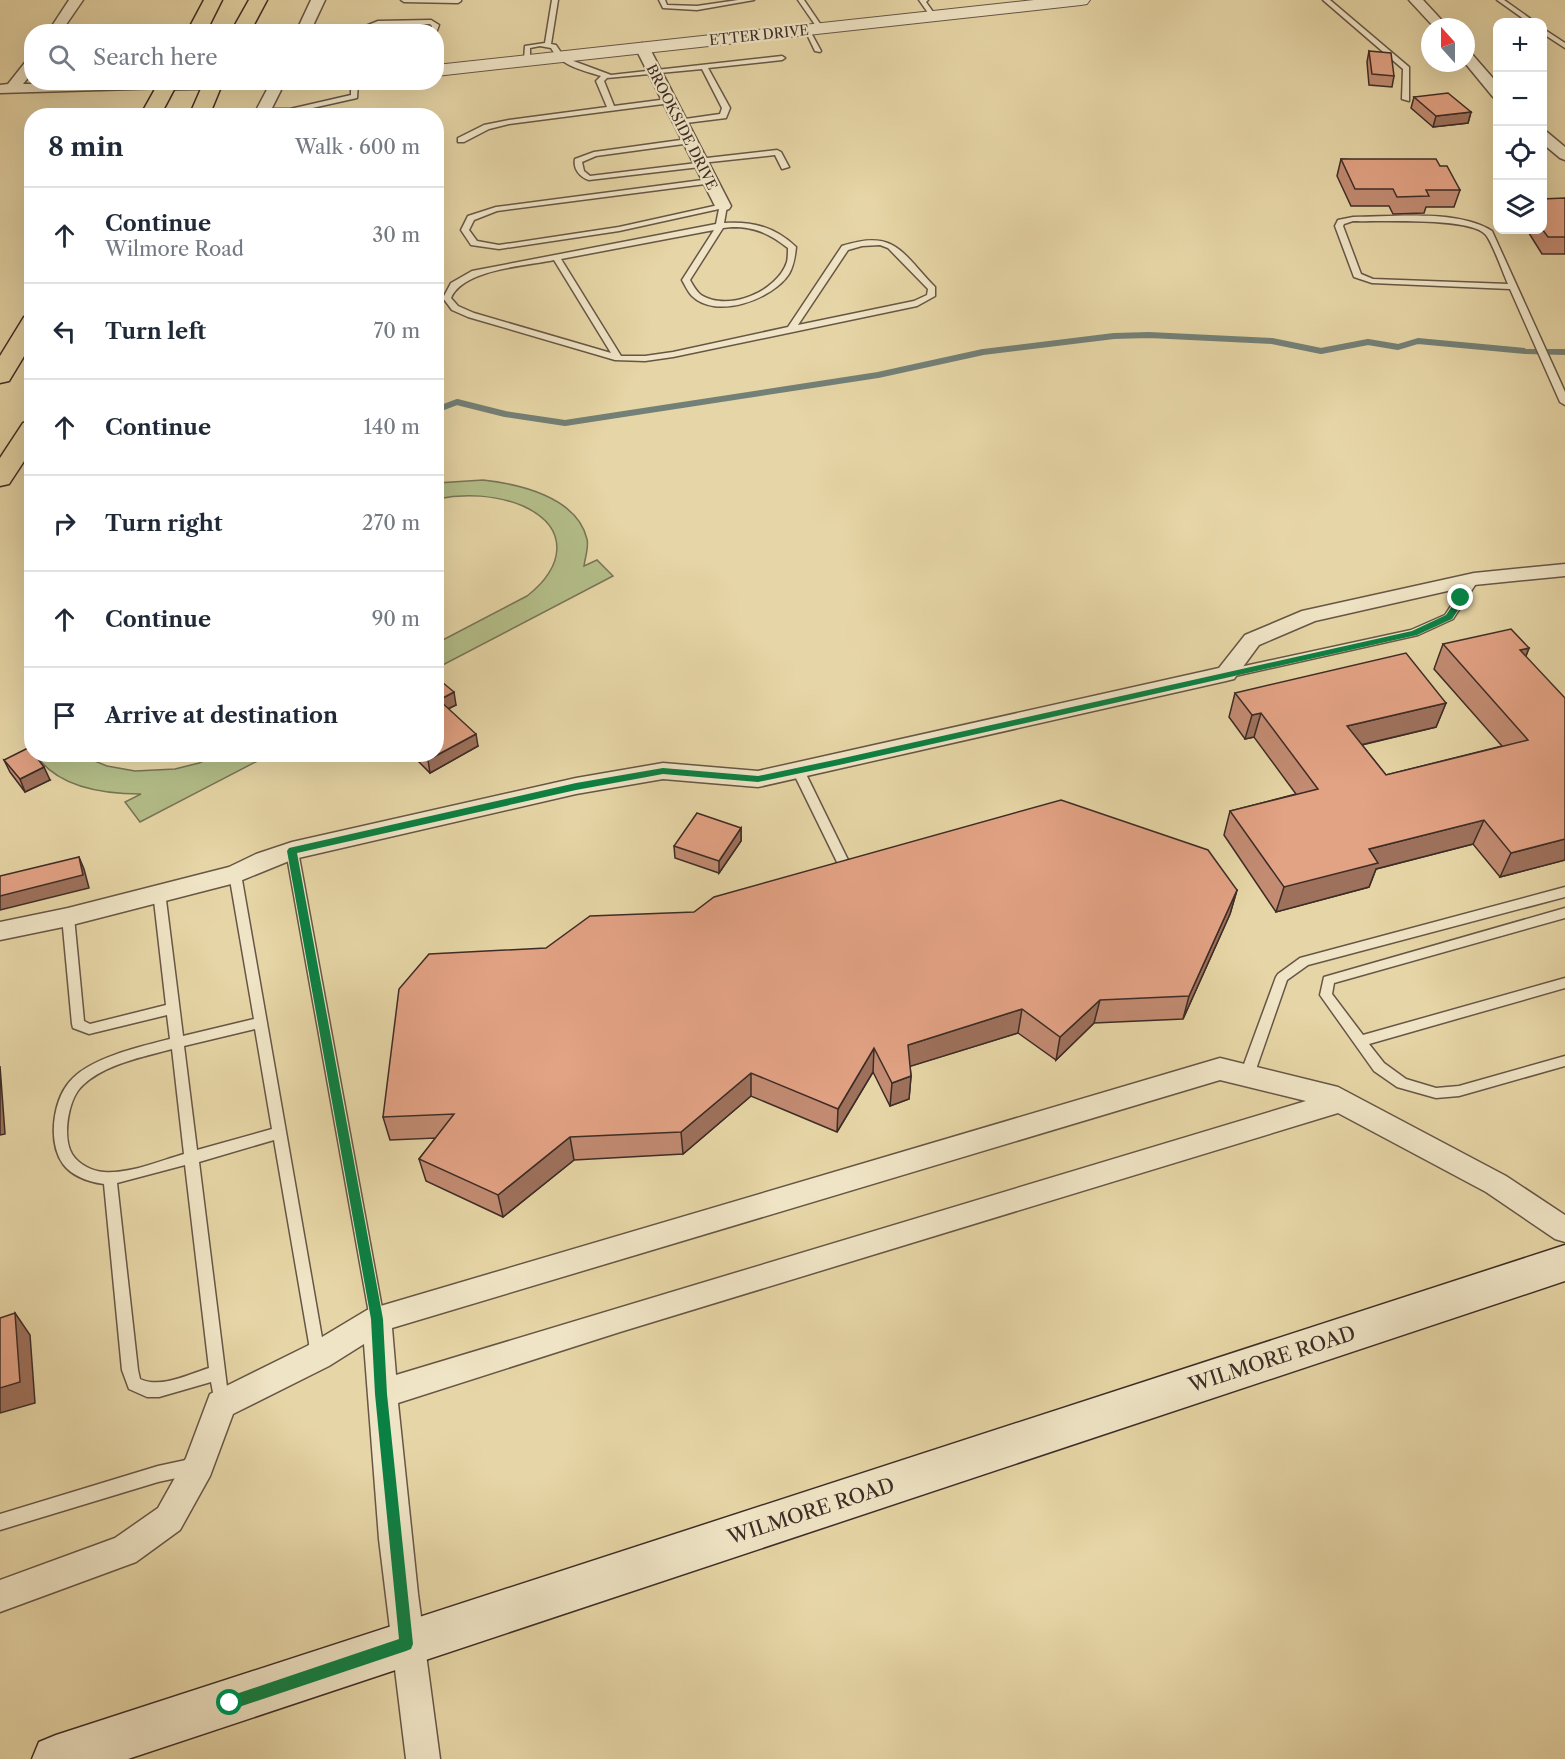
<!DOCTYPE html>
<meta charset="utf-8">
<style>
:root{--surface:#fff;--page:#f2f2f3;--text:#1f2937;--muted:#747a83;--line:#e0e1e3}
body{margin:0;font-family:"Libre Caslon Text",serif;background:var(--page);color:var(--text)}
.controls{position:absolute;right:18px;top:18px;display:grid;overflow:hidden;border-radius:12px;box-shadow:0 6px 24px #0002}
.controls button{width:54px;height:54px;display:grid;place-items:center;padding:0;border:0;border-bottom:2px solid var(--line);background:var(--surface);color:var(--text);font:30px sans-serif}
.compass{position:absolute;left:1421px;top:18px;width:54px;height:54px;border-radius:50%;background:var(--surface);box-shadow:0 6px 24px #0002;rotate:339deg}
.stop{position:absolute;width:18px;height:18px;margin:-14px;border:4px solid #0b8043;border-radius:50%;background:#fff}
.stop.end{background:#0b8043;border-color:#fff;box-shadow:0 2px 6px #0008}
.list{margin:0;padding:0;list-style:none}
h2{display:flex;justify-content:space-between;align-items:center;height:78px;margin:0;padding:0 24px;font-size:26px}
h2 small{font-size:20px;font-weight:400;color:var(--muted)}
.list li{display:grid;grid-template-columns:39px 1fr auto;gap:18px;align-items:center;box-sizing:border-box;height:96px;padding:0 24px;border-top:2px solid var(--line)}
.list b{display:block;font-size:22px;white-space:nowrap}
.list p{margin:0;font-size:20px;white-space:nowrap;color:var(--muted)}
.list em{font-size:20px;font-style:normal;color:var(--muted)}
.icon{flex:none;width:33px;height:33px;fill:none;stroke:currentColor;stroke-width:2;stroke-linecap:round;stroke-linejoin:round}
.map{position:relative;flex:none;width:1565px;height:1759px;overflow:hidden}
.search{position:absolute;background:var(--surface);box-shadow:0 6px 24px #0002;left:24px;top:24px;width:420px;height:66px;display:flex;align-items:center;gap:15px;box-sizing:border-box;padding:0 21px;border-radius:24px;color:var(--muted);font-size:22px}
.panel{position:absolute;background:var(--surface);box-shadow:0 6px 24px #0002;left:24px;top:108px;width:420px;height:654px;border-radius:24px}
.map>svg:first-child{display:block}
</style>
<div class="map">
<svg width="1565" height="1759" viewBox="0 0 1565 1759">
<rect width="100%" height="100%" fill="#e6d5a6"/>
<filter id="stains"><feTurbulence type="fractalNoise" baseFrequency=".00333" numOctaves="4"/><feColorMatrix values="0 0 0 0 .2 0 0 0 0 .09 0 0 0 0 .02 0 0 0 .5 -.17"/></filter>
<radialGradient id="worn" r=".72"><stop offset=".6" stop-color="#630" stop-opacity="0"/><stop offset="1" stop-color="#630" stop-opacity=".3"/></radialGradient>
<g fill="#b3bd88" stroke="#787457" stroke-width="1.5">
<path d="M483,480c36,4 94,17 104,59 2,8 -2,19 -3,27l13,-6 16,16 -176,92v-25l90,-47c37,-28 44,-68 -4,-90 -26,-11 -58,-13 -86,-7v-16z"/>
<path d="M36,755h44l27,11 28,5 40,-2 24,-6 19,-8h51l-129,67 -15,-20 16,-8c-37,0 -83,-6 -105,-39z"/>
</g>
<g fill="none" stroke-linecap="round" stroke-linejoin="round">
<g stroke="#738077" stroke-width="6">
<path d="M436,410l21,-8 48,12 60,9 313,-48 105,-23 131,-16 35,-1 123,6 49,10 47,-9 30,5 20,-6 107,10 40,1"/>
<path d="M436,415v26"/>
</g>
<g stroke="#675646" stroke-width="3">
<g id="service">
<path d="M401,0h60v1l-3,2 -54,-1z"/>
<path d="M552,0h6l-7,44 5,1 6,9 6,5 43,16 171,-19 3,2 -3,2 -74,8 22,40 -4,10 -48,6 -4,-2 4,-2 42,-6 2,-6 -20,-39 -95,9 -3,3 10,25 54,-7h3v4l-162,21 -20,5 -25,13h-6v-4l26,-13 25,-5 98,-13 -11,-26 5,-5c-19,-6 -40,-10 -50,-28l-11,-2 -10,2v12l-3,2 -3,-2 1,-14 20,-3z"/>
<path d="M659,0h6l2,5 30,1 41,-6h16l-57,10 -34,-2z"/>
<path d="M798,0h6l19,28 -1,1h-4z"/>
<path d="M919,0h9l-2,2 10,14 -1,1h-4z"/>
<path d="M1323,0h7l79,67v34l-7,-2 1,-30z"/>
<path d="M1497,0h7l31,22h-7z"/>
<path d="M431,20l8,5 -3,8v-1h-5l1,-6 -2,-2 -51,1 -17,7h-11l27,-11z"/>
<path d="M804,28l5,1 12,22 -1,1 -5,-1z"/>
<path d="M1542,28l23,15v5l-23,-15z"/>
<path d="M351,82h7l-1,16 -67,15h-28l-4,-2 4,-2h28l61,-14z"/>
<path d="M688,139h3v4l-95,13 -14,6 2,9 6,5 107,-13 -3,-2 4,-2 79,-9 4,2 8,15 -7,2 -7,-14 -74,8 3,2 -4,2 -111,13c-9,-3 -16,-11 -14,-21l19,-7z"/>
<path d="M710,179h3v4l-216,28 -23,9 -5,10 8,11 22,4 120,-18 104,-23 4,2 -3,17c28,-2 51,4 72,24 -1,10 -2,18 -7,27 -16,25 -73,46 -97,22 -4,-4 -7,-11 -10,-16l32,-50 -153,29 60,97h24l28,-4 115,-25 54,-81c53,-17 59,6 93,41v9l-18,10 -244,51 -28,4 -30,-1 -147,-43 -16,-7 -9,-12 8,-15 21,-12 244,-47 3,-15 -100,22 -120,18 -28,-4 -10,-15 7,-14 28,-9zM732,227c24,0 38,7 56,21 0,4 0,10 -1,14 -10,30 -59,50 -86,33 -5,-4 -8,-10 -11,-15l33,-52zM880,245l8,3 40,41 -1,6 -13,6 -116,24 50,-75 14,-4zM554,260l57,93 -137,-40 -16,-7 -7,-8c12,-29 75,-32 103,-38z"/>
<path d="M1353,217c40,0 104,-8 139,14l73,161v13l-5,-3 -50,-113 -138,-6 -18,-6 -19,-51 3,-6zM1353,221c25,1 116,-4 132,13 7,7 18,39 23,50l-135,-5 -12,-5 -18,-48 1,-2z"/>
<path d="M1474,576l5,3 -26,40 -35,16 -192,43 -5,-4 5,-4 185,-40 34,-15 25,-38z"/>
<path d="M798,766l6,4 45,92 -2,3 -4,1 -6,-4 -45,-92z"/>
<path d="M292,847l6,4 86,468 -2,5 -5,2 -5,-2 -2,-5 -84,-468z"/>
<path d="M235,870l6,4 84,481 -2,5 -5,2 -5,-2 -2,-5 -37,-215 -75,22 30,241 -3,5 -5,2 -5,-2 -5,-26 -52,15h-12l-18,-8 -7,-19 -18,-186c-15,-2 -32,-8 -41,-20 -16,-23 -10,-67 10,-86 21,-21 69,-32 97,-39l-3,-24 -78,19 -16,-6 -1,-4 -10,-107 2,-3h8l2,3 10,104 6,3 76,-19 -13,-113 6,-5 6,5 18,144 71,-17 -25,-145zM255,1029l17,100 -75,21 -13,-104zM172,1049l12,105c-25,7 -54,20 -80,18 -12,-1 -25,-7 -32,-18 -10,-17 -4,-56 11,-69 22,-21 60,-28 89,-36zM185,1165l24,203c-20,6 -48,21 -69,11l-2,-9 -21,-187z"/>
<path d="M1565,887v10l-257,68 -21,15 -33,95 -2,4 -5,1 -5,-1 -2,-4 36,-98 2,-3 22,-16z"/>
<path d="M1565,908v10l-231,65 -2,11 31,41 202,-57v10l-196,56 15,19 22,16 30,9 23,-2 106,-30v10l-106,30 -23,2 -39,-11 -23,-16 -54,-76 4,-18z"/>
<path d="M195,1458l6,3 2,5 -2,5 -6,3 -37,8 -158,48v-16l158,-48z"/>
</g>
</g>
<g stroke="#675646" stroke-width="3">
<g id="minor">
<path d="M69,0h14l-22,32h-13z"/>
<path d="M311,0h14l-15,32h-14z"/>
<path d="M1409,0h14l25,27h-14z"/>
<path d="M642,43l7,4 82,159 -2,3 -6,2 -8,-5 -80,-159z"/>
<path d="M1466,52l5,1 27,31v14l-5,-1 -28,-34z"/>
<path d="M32,59v14l-9,11h152l-7,4 -168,5v-8l8,-1 19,-24z"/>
<path d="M271,82h14l-17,34h-15z"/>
<path d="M1542,131l5,1 18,15v13l-5,-2 -18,-15z"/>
<path d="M1565,564v12l-91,9 -159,36 -56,24 -25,34 -8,2 -468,106 -95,-8 -87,15 -282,65 -59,24 -167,43 -68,14v-18l68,-14 161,-41 27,-13 36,-12 284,-64 87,-15 95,8 461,-103 26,-33 57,-24 172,-38z"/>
<path d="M1220,1058l118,29 168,89 59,39v27l-10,-3 -69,-47 -148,-79 -718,219 -222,71 20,191 22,165h-34l-27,-220 -15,-195 -35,22 -96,48 -23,62 -30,54 -44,32 -136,50v-32l115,-42 43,-30 28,-50 24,-64 97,-48 60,-36zM1220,1080l86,21 -910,274 -4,-47z"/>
</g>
</g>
<g stroke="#675646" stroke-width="2">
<g id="tertiary">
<path d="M1034,0h56l-3,4 -6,1 -645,71v-11z"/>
<path d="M160,82h126l-2,4 -7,2 -109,2 -7,-2z"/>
</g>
</g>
<g stroke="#3d2c26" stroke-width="3">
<path id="secondary" d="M1565,1245v36l-1437,478h-96l7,-17 17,-7z"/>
</g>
<g stroke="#3d2c26" stroke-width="3">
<g id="trunk">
<path d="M204,0h18l-16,32h-19z"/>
<path d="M249,0h18l-17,32h-19z"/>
<path d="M159,82h19l-18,34h-20z"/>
<path d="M204,82h19l-14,34h-20z"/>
<path d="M32,315v28l-23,38 -9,2v-27l24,-39z"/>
<path d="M32,421v28l-23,35 -9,2v-28l23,-35z"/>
</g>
</g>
<use href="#service" fill="#efe4c5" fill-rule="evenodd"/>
<use href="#minor" fill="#efe4c5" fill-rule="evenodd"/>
<use href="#tertiary" fill="#efe4c5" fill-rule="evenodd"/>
<use href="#secondary" fill="#efe4c5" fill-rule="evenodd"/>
<use href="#trunk" fill="#e6d5a6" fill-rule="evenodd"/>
</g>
<g fill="#c28b72" stroke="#3d2c26" stroke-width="1.5">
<path d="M1369,51l25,25 -2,11 -23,-2 -2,-23z"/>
<path d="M1414,97l57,15 -3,11 -35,4 -22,-19z"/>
<path d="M1341,159l99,7 20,24 -6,17h-28l-2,6 -31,1 -4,-8h-38l-14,-30z"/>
<path d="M1565,198v56h-23l-15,-24h15z"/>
<path d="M1443,644l86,4 -3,8 39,204 -65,17 -27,-33 -97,25 -7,18 -93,25 -52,-77 6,-24 66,-17 -42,-57 -9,2 -16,-22 6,-24 211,10 -10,24 -74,18 24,30 116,-29 -68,-77z"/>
<path d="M436,677l20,28 -8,4 30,37 -48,27 -19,-19h25z"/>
<path d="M4,760l46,20 -25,12 -15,-20z"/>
<path d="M741,828v13l-22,32 -44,-15 -1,-12z"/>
<path d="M1237,890l-7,24 -47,105 -89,4 -38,37 -38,-27 -108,33 1,10 -2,23 -19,7 -17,-34 -36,60 -86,-36 -68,58 -109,6 -71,57 -77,-36 -7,-22 17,-21 -46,2 -7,-23z"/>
</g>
<g fill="#9e715c" stroke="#3d2c26" stroke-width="1.5">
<path d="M1471,112l-3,11 -35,4 3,-11z"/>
<path d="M1529,648l-10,25 1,-23z"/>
<path d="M454,692l2,13 -15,7 -2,-12z"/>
<path d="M1446,703l-10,24 -97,23 8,-24z"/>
<path d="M1261,713l-7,24 -9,2 7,-24z"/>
<path d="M476,734l2,12 -48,27 -2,-13z"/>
<path d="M44,767l6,13 -25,12 -5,-13z"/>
<path d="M1484,820l-11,24 -97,25 -7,18 -93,25 8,-25 85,-38z"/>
<path d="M741,828v13l-22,32v-12z"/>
<path d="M1565,839v21l-65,17 11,-24z"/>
<path d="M79,857l5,12 5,19 -89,22v-14z"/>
<path d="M1237,890l-7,24 -47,105 6,-23z"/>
<path d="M1100,1000l-6,23 -38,37 4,-23z"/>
<path d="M1022,1009l-4,24 -113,35 3,-23z"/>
<path d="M874,1048l-1,24 -36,60 1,-23z"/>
<path d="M0,1066l5,68 -5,1z"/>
<path d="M751,1073v23l-68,58 -2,-22z"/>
<path d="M911,1076l-2,23 -19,7 2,-23z"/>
<path d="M570,1137l4,23 -71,57 -5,-22z"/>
<path d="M15,1313l15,22 5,68 -35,10v-25z"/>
</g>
<g fill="#e2a284" stroke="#3d2c26" stroke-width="1.5">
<path d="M1369,51l22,2 3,23 -22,-2z"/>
<path d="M1448,93l23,19 -35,4 -22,-19z"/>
<path d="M1341,159h95l4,7h7l13,24h-34l3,6 -32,1 -4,-8h-38z"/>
<path d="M1565,198v39h-17l-6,-8v-30z"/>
<path d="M1511,629l18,19 -9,2 45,48v141l-54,14 -27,-33 -115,29 9,14 -94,24 -54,-76 88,-22 -57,-76 -9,2 -17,-22 171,-40 40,50 -99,23 39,49 142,-35 -85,-96z"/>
<path d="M436,677l18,15 -15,8 37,34 -48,26 -7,-6h15z"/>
<path d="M28,748l4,4v2h2l10,13 -24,12 -16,-19z"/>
<path d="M1061,800l147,50 29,40 -48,106 -89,4 -40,37 -38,-28 -114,36 3,31 -19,7 -18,-35 -36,61 -87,-36 -70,59 -111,5 -72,58 -79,-36 35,-45 -71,3 16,-128 30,-35 117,-6 44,-32 104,-4 20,-15z"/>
<path d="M697,813l44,15 -22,33 -45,-15z"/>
<path d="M79,857l4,18 -83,21v-20z"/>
<path d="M15,1313l5,69 -20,6v-70z"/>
</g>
<path fill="#0b8043" d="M1459,596l7,2 -14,21 -35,16 -578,130 -81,17 -95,-8 -87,16 -279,63 86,466 4,75 26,250 -2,5 -5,2 -176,59 -5,-2 -2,-5 2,-5 5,-2 169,-57 -24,-245 -4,-75 -84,-468 2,-3 287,-65 87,-15 95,8 81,-17 573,-128 34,-16z"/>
<g text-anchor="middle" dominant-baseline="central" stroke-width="4.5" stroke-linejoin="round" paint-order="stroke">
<g font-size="14" fill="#3d2c26" stroke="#efe4c5">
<text transform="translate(759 35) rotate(-6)">ETTER DRIVE</text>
<text transform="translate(682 127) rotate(63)">BROOKSIDE DRIVE</text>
</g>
<g font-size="20" fill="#3d2c26" stroke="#efe4c5">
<text transform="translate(1272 1359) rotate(-18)">WILMORE ROAD</text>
<text transform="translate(811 1511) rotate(-18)">WILMORE ROAD</text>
</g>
</g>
<rect width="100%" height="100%" filter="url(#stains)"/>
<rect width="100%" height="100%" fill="url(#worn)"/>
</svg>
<div class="controls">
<button>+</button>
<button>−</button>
<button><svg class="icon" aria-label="locate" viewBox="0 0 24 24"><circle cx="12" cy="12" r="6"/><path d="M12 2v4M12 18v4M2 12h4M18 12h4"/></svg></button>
<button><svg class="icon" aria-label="layers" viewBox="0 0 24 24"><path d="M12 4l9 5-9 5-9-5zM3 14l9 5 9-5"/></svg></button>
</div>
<svg class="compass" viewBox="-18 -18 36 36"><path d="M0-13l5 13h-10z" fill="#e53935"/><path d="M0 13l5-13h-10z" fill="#747a83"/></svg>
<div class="stop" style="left:230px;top:1703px"></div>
<div class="stop end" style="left:1461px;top:598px"></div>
<div class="search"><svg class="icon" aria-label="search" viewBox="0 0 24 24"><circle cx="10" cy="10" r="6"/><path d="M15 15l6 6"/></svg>Search here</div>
<section class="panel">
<h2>8 min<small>Walk · 600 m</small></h2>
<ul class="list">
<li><svg class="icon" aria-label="ahead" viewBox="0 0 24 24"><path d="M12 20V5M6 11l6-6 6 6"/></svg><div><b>Continue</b><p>Wilmore Road</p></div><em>30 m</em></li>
<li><svg class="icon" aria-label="left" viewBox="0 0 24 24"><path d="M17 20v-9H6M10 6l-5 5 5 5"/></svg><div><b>Turn left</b></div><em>70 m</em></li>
<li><svg class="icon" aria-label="ahead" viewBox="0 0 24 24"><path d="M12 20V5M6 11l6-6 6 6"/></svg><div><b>Continue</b></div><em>140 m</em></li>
<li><svg class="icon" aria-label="right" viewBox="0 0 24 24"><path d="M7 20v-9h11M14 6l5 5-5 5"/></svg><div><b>Turn right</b></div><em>270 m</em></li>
<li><svg class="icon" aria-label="ahead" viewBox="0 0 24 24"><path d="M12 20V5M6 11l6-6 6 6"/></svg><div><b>Continue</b></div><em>90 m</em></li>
<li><svg class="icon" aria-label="arrive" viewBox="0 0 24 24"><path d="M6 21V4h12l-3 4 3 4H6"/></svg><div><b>Arrive at destination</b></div></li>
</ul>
</section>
</div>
